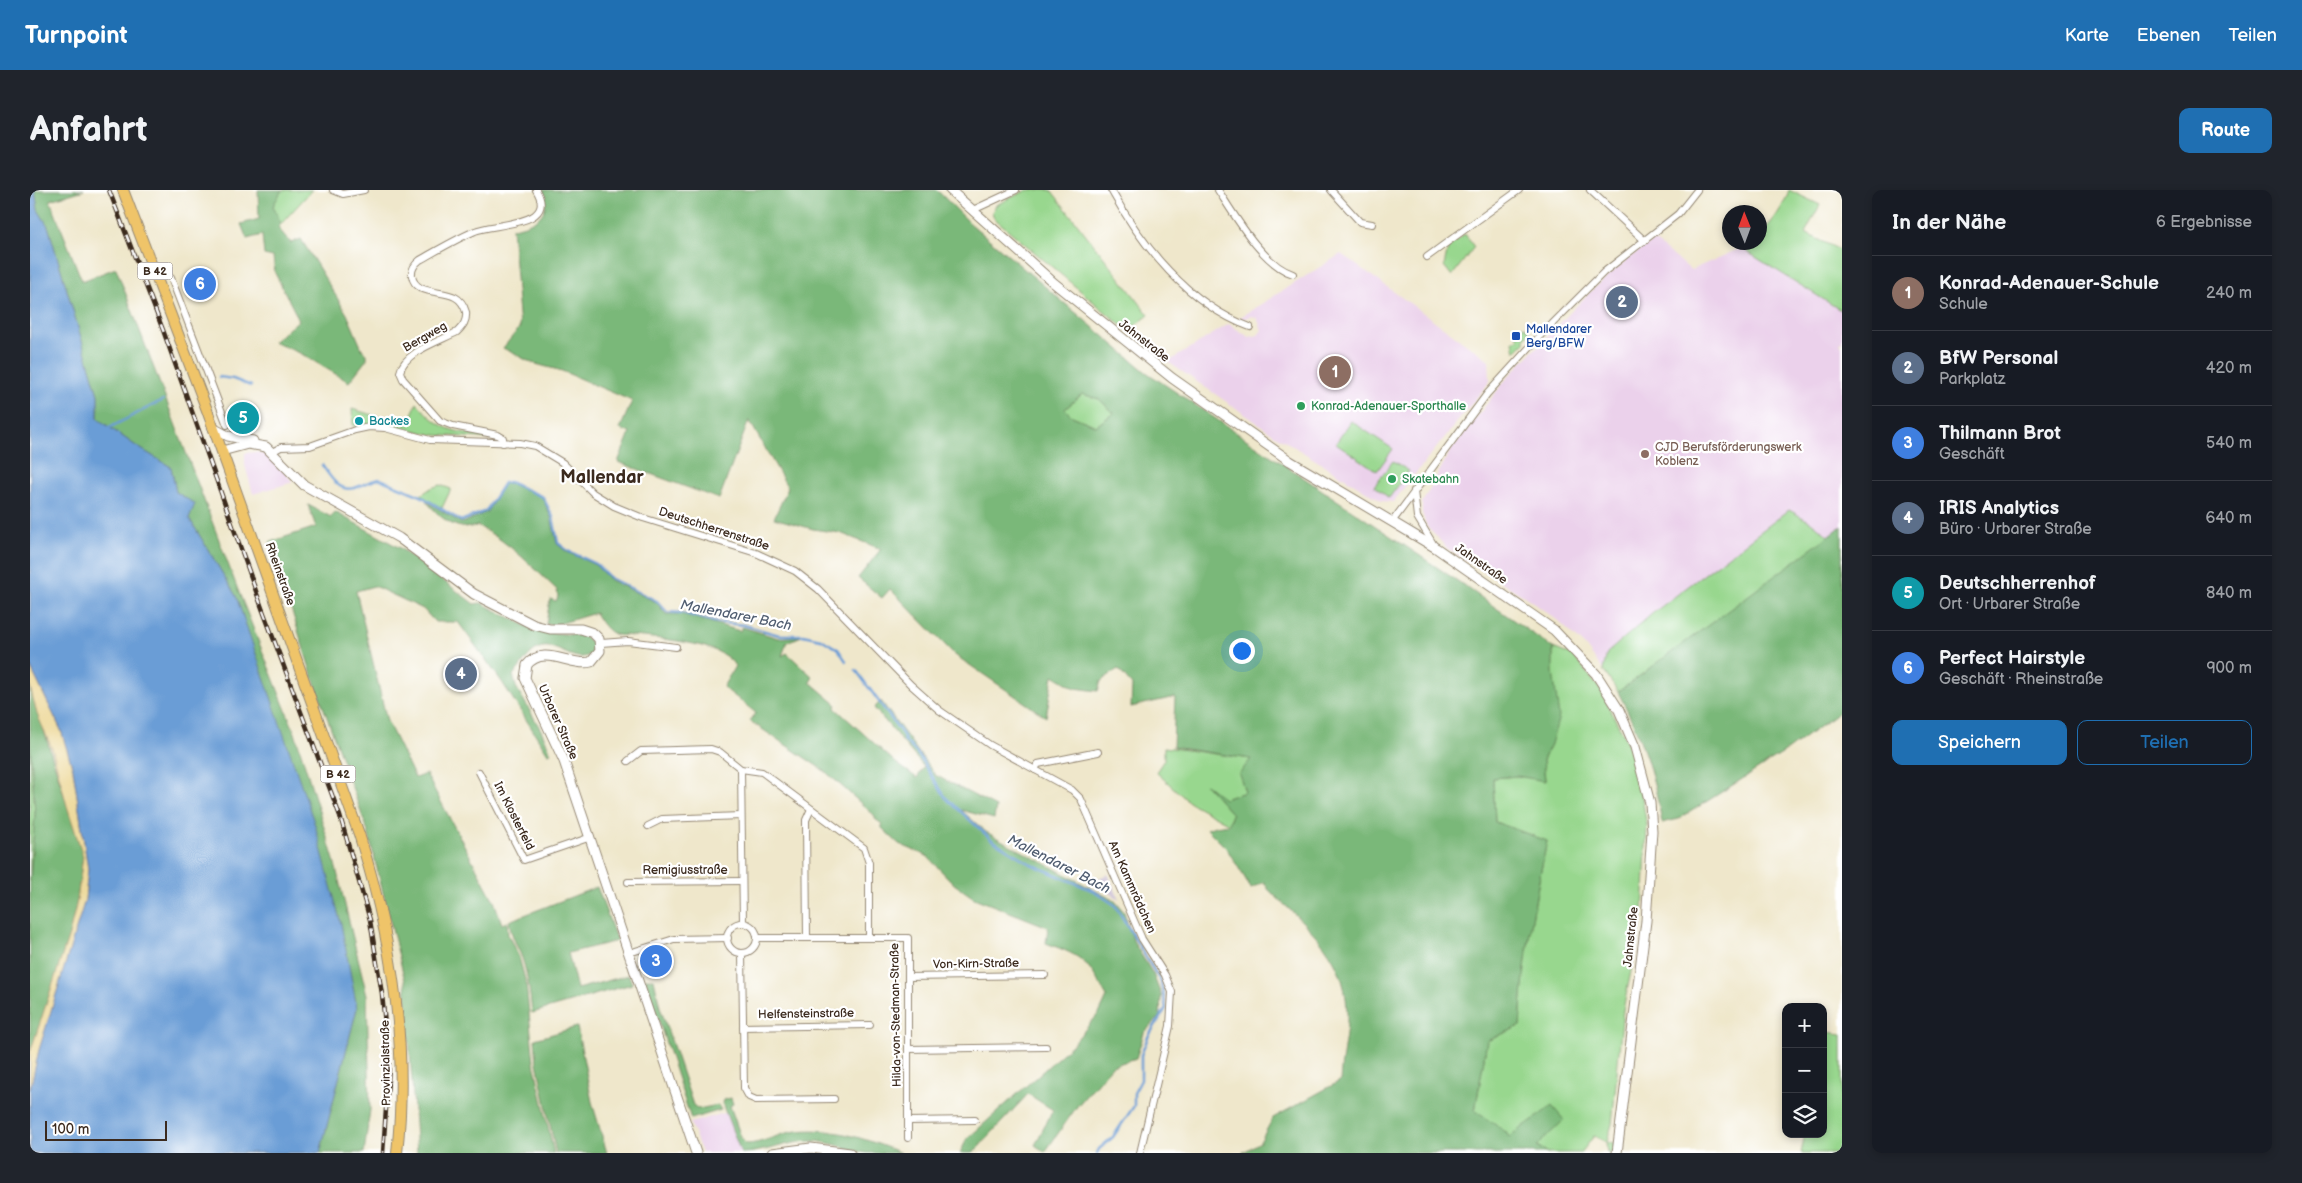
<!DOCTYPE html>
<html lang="de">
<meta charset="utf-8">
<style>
:root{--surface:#171b24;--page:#20242c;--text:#f1f3f6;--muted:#9ea1a6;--line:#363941;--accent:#1f6fb2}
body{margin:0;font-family:"Balsamiq Sans",sans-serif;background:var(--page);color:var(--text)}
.controls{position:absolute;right:15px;bottom:15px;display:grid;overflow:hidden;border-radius:10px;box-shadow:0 2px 8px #0003}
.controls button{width:45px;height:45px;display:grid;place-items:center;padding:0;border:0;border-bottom:1px solid var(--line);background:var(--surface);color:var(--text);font:25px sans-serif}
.compass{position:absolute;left:1692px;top:15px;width:45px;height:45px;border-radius:50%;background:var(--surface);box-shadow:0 2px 8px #0003;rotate:359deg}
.scale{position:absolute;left:15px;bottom:12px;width:122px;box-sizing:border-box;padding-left:5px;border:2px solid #3b2a1e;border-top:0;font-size:14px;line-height:18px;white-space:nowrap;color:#3b2a1e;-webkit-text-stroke:4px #fff;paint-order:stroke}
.you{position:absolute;left:1211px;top:460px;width:18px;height:18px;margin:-12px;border:4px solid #fff;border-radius:50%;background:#1a73e8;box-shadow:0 0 0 8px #1a73e833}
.badge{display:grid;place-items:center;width:32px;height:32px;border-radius:50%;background:var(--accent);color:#fff;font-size:16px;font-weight:700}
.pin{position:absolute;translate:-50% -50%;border:2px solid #fff;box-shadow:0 1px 5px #0006}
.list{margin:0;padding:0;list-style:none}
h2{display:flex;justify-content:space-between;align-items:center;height:65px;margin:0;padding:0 20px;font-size:21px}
h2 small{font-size:16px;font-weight:400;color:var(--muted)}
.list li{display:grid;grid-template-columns:32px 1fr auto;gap:15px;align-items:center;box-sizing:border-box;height:75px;padding:0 20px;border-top:1px solid var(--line)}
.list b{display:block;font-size:19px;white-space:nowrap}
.list p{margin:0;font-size:16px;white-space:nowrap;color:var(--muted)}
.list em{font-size:16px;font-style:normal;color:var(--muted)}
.actions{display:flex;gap:10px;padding:15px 20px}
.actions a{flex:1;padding:11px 0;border:1px solid var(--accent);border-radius:10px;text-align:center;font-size:18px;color:var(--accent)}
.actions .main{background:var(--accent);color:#fff}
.icon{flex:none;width:28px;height:28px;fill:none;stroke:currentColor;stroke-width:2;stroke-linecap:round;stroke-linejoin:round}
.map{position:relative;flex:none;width:1812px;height:963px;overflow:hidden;border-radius:10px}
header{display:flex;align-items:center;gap:30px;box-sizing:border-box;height:70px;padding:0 25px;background:var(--accent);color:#fff}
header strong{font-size:24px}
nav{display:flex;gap:28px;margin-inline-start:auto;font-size:18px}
.intro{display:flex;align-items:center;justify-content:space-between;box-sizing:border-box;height:120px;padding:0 30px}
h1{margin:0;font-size:35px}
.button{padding:12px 22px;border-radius:10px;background:var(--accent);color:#fff;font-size:18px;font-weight:700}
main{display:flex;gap:30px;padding:0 30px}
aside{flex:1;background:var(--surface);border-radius:10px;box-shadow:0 2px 8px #0003}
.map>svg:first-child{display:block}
</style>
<header>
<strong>Turnpoint</strong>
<nav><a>Karte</a><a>Ebenen</a><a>Teilen</a></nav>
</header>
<div class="intro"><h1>Anfahrt</h1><a class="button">Route</a></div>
<main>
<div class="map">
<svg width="1812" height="963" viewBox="0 0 1812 963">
<rect width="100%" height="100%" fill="#fff"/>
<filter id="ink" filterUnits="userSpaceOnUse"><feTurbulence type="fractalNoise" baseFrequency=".02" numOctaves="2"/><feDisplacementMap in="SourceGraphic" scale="10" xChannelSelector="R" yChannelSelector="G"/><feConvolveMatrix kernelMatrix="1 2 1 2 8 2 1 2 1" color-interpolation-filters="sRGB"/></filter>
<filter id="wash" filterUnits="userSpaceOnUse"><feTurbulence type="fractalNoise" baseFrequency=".0096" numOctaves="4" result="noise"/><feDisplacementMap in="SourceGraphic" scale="20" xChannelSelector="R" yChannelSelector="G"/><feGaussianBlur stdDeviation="1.12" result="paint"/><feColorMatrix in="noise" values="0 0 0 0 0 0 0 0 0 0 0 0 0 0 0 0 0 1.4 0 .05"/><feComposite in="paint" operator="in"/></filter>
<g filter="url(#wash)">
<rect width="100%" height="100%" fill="#efe7cb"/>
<g fill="#ebd1eb">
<path d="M1624,51l37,29 50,-22 101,63v30l-2,3 2,2v180l-12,11 -19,-15 -203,131 -5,17 -18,-24 -28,-26 -30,-22 -79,-49 -21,-22 -5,-14v-10l29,-53 56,-72 82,-85 41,-36z"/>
<path d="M1311,64l148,106 1,21 -97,121 -11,-1 -107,-66 -107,-73 61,-38 20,13 9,-2 4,-5 -5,-12 -5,-2 -10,3 -3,-1z"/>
<path d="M226,262l13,4 24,26 -40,12 -8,-29v-12z"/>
<path d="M695,923l16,40h-39l-12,-30z"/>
</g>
<path fill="#cbbfd5" d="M1078,684l11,25 -15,-10 -5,-11z"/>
<g fill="#98d78e" stroke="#6a8056">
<path d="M252,0h30l-31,34 -8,-18 2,-8z"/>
<path d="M997,0h24l98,125 -21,16 -134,-113 -2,-6 4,-7z"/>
<path d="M1759,0l31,15 -15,28 37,18v60l-101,-63 7,-5 12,-1v-8c12,-10 24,-28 29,-44z"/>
<path d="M1435,44l9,13 -22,29 -8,-10 4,-18z"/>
<path d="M1492,136l4,1 4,5 -6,7 2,2 -11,11 -2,-11 5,-2 -3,-8z"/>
<path d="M1052,204l17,5 15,14 -18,13 -24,-10 -7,-7z"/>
<path d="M387,213c27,32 39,28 79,34v2l-62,-4 -51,-12 -30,3 -1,-17 55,16z"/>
<path d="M1321,231l42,28 -16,22 -41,-28z"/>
<path d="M1363,271l16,10 -20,27 -15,-12z"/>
<path d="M410,295l11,4 -9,19 -21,-13 10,-7z"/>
<path d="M1759,320l22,12 19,15 -212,155 -15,-22 4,-17 46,-40z"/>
<path d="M1523,458l20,8 27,33 26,51 13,39 8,47 -4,88 -20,96 -11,114 -5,18 9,3 -1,8h-8l-1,-11 -12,-6 -13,17h-33l-11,-7 -28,-9 -34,-26 12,-70 33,-15c3,-63 14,-123 27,-185l-52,-19 -2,-44 24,-2 28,4 -2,-20 8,-16z"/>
<path d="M0,548l5,76 -5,67z"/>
<path d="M1134,557l87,12 -6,33 -21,7 -16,-12 24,27 -3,10 -40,-22 -33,-30 8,-12z"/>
<path d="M1796,842l16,2v119h-41l4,-19h18v-94z"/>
</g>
<g fill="#7ab879" stroke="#5a714c" fill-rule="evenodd">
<path d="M5,0h49l-34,10 32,81 34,-13 122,322 57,143 39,127 33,135 3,115 -6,43h-44l37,-145 -121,-412 -47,-78 5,-14 -18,-12 -5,-25 -35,-21 -38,-27v-24l-50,-169 -10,-16z"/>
<path d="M228,0h24l-9,16 8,18 -3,4 13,15 10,-4 46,75 15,35 5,5v5l-18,23 -49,-29 -27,-11 26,-22 -24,-47 -2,-16 -9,-2 -2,-20 -15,4 -6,-15 18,-5z"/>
<path d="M512,0h395l34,34 175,148 316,212 91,64v24l6,45 -8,27 -8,16 2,21 -28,-5 -24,2 2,44 52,19c-13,62 -24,122 -27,185l-33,15 -12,70 31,21 3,5 43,-31 12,14 -27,26 11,7h-306l18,-11 13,-24 67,-37c1,-20 6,-39 7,-58 3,-67 -36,-92 -79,-134l-4,-7 -13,6 -24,-39 -20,-20 8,-3 14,-2 3,-10 -27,-30 19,15 21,-7 -6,-18 12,-15 -78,-12 2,-50 -44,10 1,-22 -14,-16 -17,12 -3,10 -23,-3 -22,-13 -7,42 -91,-62 -65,-66 -8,9 -24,-20 23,-29 -41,-16 -27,-4 -39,-11 14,-30 -39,-68 -30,79 -101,-37 12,-29 -10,-4 12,-28 -70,-30 -30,-8 -29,-15 17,-21 -8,-99c20,-3 42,-13 30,-38zM1052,204l17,5 15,14 -18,13 -24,-10 -7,-7z"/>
<path d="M479,293l33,14 9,20 6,27 10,8 28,13 15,15 46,22 10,12h16l58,17 2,-4 36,11 24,-2 -15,6 -5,14 5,-3 26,24 -3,5 27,23 -2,3 61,55 21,15 7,-11 -50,-59 7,-7 54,74 61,32 -2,12 -33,-9 25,22 129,69 9,11 10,31 19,31 8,21 -1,21 -16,17 -8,25 -24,8 -34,39 -33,47 -10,-7 18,-35 -25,-16 -55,59h-13l7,-14 105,-94 28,-33 7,-15c-21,-37 -21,-39 -61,-54l2,-16 -74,-29 -20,-14 -27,-28 -28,-12 -17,-16v-4l-7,-5v-3l-49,-44 -76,-51 6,-8 -33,-26 12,-21c-14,-26 -83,-27 -110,-31 -15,3 -23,-11 -30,-22l-40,12 -9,-1 4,-25 6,2 2,-4 -1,-7c-25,-24 -48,-48 -79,-64 -24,6 -37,-8 -52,-25l35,22 4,-1 22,-10 17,-28z"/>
<path d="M278,315l23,12 4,-5 65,36 74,56 7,-1 55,28 48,5 10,8 -3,10c-18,12 -36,-15 -54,-5 -11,6 -15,18 -24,26l3,12 25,43 10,23 -3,1 -46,-72 -44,-60h-23l-12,-13 -49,-23 -18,5 31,130 28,57 11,-4 68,127 8,23 5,-2 1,13 11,22 7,26 8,80 20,90h-137l-12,-172 -37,-149 -55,-154 -43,-136 46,-15z"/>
<path d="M1812,336v184l-57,42 -106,67 -17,4c-7,-46 -22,-90 -44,-131z"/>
<path d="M0,496l53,170 -6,45 -8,34 -39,118v-171l5,-68 -5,-76z"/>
<path d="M567,697l20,54 -49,12 9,36 52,-14 3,9 -100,29c-2,-19 -4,-37 -10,-55 -5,-13 -11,-22 -13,-37z"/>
<path d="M615,789h9l6,28 33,98 5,4 20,-4 3,5 -30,9z"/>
<path d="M547,837l15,75 15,51h-51l-19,-90 -2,-24z"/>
<path d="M701,908l2,6 -3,2 12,34 4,4c15,0 30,-9 45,-12 37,-7 76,7 110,21 -11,0 -24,0 -35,0 -18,-4 -34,-11 -53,-12 -25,0 -48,12 -72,12l-19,-50 1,-3z"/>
</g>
<path fill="#eeda9e" stroke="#94825e" d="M0,476l31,64 12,39 15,100 -3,31 -46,150 -9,40v-37l39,-118 8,-34 6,-45 -16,-50 -15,-57 -15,-35 -7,-28z"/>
<path fill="#6b9dd6" stroke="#53647a" d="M0,0h5l3,20 10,16 50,169v24l38,27 35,21 5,25 19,12 -6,14 47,78 79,229 26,99 16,84 -37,145h-290v-63l9,-40 46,-150 3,-31 -15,-100 -12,-39 -31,-64z"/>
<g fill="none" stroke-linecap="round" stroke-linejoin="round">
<g stroke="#6b9dd6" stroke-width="2.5">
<path d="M189,187l14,2 18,7"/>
<path d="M77,239l56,-29"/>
<path d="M292,275c10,15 19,30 38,21 7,-3 12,-6 20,-7l41,17 40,25 25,-10 18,-28 5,-1 34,15 10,20 5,26 10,8 28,13 14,14 47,23 10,11 16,1 32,9 29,3 35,10h24l18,4 17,10 8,12"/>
<path d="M826,480l47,65 2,6 12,12 29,45 46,42 39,24 63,27 21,14 46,77 5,26 -18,29 -7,18v25l-7,13v13l-21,31 -14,12 -2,4"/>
</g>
</g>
</g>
<g filter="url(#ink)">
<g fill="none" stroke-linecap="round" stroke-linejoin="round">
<g stroke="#958874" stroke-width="8">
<g id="minor">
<path d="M303,0l10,4 21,-4"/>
<path d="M1081,0c31,56 77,114 139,137"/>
<path d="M1188,0c17,26 45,75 75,84"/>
<path d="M1301,0l29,32 12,2"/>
<path d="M1560,0l55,51"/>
<path d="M943,20l43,-20"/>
<path d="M1397,67l92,-67"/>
<path d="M126,84l8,-1 7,5 56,147"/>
<path d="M473,253v-5l-5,-3 -45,-9 -13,-5 -37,-42 -3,-7c4,-20 40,-31 57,-40 6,-6 10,-11 9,-20 -2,-7 -5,-12 -11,-15 -13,-7 -40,-2 -43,-21 -1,-7 3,-12 8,-16 18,-10 36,-21 55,-29 17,-8 84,-4 61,-41"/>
<path d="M242,262l9,-5 29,-1 45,-16 14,-3 16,1 45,12 90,3 15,3 28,17 30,30 21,13 29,12 113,35 39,18 23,18 93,96 28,25 51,35 82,45 9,9 61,140 23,36 7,17 -2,34 -30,127"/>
<path d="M1384,301l3,26 18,30"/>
<path d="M1362,332l95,-128 51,-56 66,-66 74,-58 19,-24"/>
<path d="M571,453l27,-2 48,6"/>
<path d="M598,571l13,-10 70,-2 9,3 21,17 2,154"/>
<path d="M711,579l21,3 102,76 5,15v75"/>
<path d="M1005,580l3,-6 60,-12"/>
<path d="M449,582l45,88 67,-23"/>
<path d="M618,636l14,-7 79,-3"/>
<path d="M598,692l114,-1"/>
<circle cx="712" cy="748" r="15"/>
<path d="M727,748h151v200"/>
<path d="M777,748l-1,-118 5,-11"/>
<path d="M599,763l45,-14 54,-1"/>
<path d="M712,763l2,135 5,9 7,3 78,-1"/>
<path d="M878,787l137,-2"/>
<path d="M713,837l127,-2"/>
<path d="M878,859l138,-2"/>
<path d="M878,931l67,-1"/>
</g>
</g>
<g stroke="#958874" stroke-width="11">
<g id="tertiary">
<path d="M920,0l104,93 118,95 118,83 146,87 66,46 52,36 42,44 23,36 16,37 15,56 2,28 -6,90 -29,232"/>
<path d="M183,238l15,8 25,5"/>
<path d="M192,261l26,-7 18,3 38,38 95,53 75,56 60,31 16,4h31l12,4 6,6 1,12 -9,11c-21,5 -47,-18 -64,3l-2,13 39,83 132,392"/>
<path d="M742,963l39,-5 39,5"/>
</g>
</g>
<g stroke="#958874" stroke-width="12">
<path id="primary" d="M93,0l84,220 152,424c33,104 50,210 38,319"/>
</g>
<use href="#minor" stroke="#fff" stroke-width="6"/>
<use href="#tertiary" stroke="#fff" stroke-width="9"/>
<use href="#primary" stroke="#efc469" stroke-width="10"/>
<g stroke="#3b2a1e" stroke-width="4.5">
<path id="rail" d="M79,0l54,140 99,278 78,208 30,104 12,74 7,71 -6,88"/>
</g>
<use href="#rail" stroke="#fff" stroke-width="2.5" stroke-dasharray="8" stroke-linecap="butt"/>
</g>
</g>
<rect fill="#1a4fb4" stroke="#fff" stroke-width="2" x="1481" y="141" width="10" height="10" rx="2.5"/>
<g fill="#2e9e5b" stroke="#fff" stroke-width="2">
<circle cx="1271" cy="216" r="5"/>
<circle cx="1362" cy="289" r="5"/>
</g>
<circle fill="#0f9aa8" stroke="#fff" stroke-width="2" cx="329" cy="231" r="5"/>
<circle fill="#8d6e63" stroke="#fff" stroke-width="2" cx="1615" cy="264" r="5"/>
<g text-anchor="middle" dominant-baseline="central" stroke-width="4.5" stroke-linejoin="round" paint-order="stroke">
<g fill="#fff" stroke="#766a62" stroke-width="1">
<rect x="107.5" y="72.5" width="35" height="17" rx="4"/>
<rect x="290.5" y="575.5" width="35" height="17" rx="4"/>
</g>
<g font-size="11" font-weight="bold" fill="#3b2a1e">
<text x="125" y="81">B 42</text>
<text x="308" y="584">B 42</text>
</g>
<g font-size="12" fill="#164399" stroke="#fff" text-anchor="start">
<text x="1496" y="139">Mallendarer<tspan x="1496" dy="14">Berg/BFW</tspan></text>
</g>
<g font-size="12" fill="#3b2a1e" stroke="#fff">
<text transform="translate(395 147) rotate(-30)">Bergweg</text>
<text transform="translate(1114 151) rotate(38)">Jahnstraße</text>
<text transform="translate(684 339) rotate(18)">Deutschherrenstraße</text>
<text transform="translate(1451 374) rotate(35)">Jahnstraße</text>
<text transform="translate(250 384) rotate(70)">Rheinstraße</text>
<text transform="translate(528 532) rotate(66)">Urbarer Straße</text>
<text transform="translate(484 626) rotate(63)">Im Klosterfeld</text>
<text x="655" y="680">Remigiusstraße</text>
<text transform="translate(1102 697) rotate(66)">Am Kammrädchen</text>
<text transform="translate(1601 747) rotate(-84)">Jahnstraße</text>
<text transform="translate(946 774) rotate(-1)">Von-Kirn-Straße</text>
<text transform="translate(776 824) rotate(-1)">Helfensteinstraße</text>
<text transform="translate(866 825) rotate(-91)">Hilda-von-Stedman-Straße</text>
<text transform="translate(356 873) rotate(-91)">Provinzialstraße</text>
</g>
<g font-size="12" fill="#27864d" stroke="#fff" text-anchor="start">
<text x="1281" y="216">Konrad-Adenauer-Sporthalle</text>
<text x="1372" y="289">Skatebahn</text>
</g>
<g font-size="12" fill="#0d838f" stroke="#fff" text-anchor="start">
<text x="339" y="231">Backes</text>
</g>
<g font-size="12" fill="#785e54" stroke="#fff" text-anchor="start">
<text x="1625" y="257">CJD Berufsförderungswerk<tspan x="1625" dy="14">Koblenz</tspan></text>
</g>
<g font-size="14" font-style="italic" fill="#515e71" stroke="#fff">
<text transform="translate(706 425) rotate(11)">Mallendarer Bach</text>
<text transform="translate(1029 674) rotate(27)">Mallendarer Bach</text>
</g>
<g font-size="18" font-weight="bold" fill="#3b2a1e" stroke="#fff">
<text x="572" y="287">Mallendar</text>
</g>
</g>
</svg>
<div class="controls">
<button>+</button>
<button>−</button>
<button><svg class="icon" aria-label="layers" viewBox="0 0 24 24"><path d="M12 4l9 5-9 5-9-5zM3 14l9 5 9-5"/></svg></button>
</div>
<svg class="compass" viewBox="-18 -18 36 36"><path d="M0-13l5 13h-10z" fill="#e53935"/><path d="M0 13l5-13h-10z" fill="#9ea1a6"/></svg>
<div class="scale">100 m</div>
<div class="you"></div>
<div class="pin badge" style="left:1305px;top:182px;background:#8d6e63">1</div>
<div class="pin badge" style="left:1592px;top:112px;background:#5c6f8a">2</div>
<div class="pin badge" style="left:626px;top:771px;background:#3f7fe0">3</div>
<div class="pin badge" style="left:431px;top:484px;background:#5c6f8a">4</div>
<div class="pin badge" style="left:213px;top:228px;background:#0f9aa8">5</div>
<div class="pin badge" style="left:170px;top:94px;background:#3f7fe0">6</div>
</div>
<aside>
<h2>In der Nähe<small>6 Ergebnisse</small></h2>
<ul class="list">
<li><span class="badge" style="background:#8d6e63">1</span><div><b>Konrad-Adenauer-Schule</b><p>Schule</p></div><em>240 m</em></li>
<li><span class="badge" style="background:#5c6f8a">2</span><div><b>BfW Personal</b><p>Parkplatz</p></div><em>420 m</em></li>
<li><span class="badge" style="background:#3f7fe0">3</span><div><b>Thilmann Brot</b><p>Geschäft</p></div><em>540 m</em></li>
<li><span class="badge" style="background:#5c6f8a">4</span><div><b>IRIS Analytics</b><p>Büro · Urbarer Straße</p></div><em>640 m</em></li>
<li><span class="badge" style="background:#0f9aa8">5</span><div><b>Deutschherrenhof</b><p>Ort · Urbarer Straße</p></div><em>840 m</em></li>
<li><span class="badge" style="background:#3f7fe0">6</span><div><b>Perfect Hairstyle</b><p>Geschäft · Rheinstraße</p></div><em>900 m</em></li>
</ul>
<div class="actions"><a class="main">Speichern</a><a>Teilen</a></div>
</aside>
</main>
